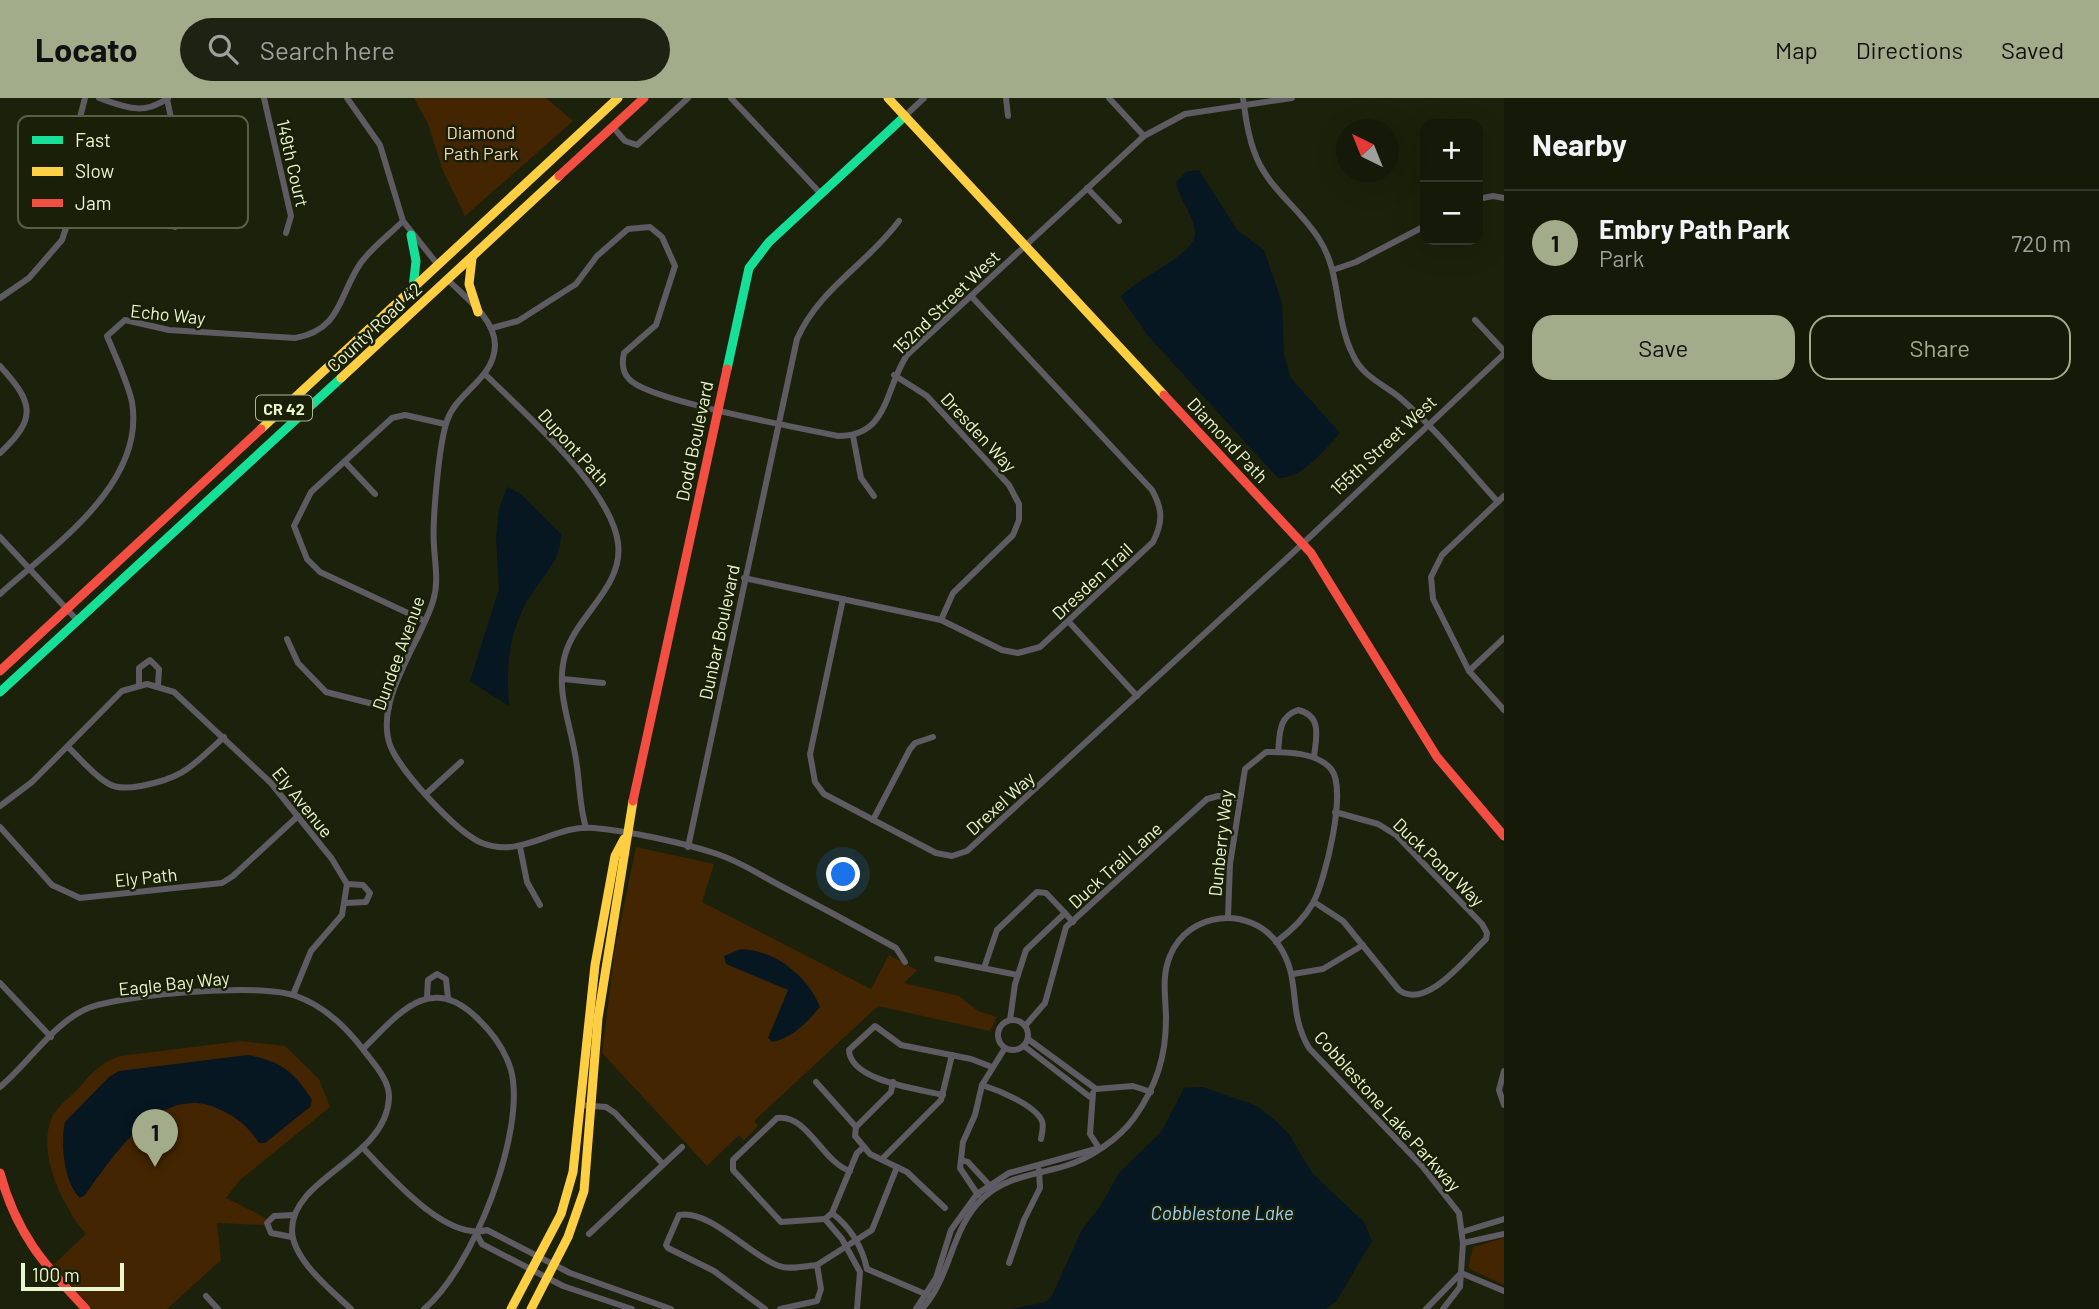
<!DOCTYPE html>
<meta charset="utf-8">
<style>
:root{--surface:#151908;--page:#1e2212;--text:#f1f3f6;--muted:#9da09c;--line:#343829;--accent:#a2ab8a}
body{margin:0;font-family:Barlow,sans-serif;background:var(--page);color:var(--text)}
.controls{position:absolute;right:21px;top:21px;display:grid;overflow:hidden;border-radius:14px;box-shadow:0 7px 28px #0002}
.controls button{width:63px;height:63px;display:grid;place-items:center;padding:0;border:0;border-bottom:2px solid var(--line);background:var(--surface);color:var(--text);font:35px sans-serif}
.compass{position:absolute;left:1336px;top:21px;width:63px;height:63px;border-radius:50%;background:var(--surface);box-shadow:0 7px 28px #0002;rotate:317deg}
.scale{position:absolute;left:21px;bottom:18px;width:103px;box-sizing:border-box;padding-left:7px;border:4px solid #eaf6cf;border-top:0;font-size:19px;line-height:24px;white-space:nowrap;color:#eaf6cf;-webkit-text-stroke:5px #192007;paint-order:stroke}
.you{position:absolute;left:844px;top:777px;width:24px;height:24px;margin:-18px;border:5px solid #fff;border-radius:50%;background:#1a73e8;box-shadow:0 0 0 10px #1a73e833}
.badge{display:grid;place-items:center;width:46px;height:46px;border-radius:50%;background:var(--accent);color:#111;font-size:23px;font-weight:700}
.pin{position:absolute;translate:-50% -58px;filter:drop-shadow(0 2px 4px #0008)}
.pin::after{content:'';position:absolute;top:37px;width:24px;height:21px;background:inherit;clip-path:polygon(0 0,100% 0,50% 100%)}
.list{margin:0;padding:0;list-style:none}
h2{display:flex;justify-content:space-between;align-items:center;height:91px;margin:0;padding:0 28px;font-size:30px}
h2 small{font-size:23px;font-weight:400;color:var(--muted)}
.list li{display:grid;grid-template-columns:46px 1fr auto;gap:21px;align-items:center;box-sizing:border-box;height:105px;padding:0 28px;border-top:2px solid var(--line)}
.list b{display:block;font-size:26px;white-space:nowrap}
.list p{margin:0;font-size:23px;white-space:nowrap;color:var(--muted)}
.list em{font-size:23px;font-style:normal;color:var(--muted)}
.actions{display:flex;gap:14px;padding:21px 28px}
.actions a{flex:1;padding:16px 0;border:2px solid var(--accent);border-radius:21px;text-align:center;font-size:24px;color:var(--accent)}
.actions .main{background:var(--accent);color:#111}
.icon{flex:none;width:38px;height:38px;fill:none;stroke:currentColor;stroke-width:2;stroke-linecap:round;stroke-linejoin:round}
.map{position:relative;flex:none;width:1504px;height:1211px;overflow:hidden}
header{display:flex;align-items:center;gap:42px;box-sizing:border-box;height:98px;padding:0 35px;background:var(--accent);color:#111}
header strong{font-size:33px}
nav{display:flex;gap:38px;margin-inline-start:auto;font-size:24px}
.search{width:490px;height:63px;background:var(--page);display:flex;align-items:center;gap:18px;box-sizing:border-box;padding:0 24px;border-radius:38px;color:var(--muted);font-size:26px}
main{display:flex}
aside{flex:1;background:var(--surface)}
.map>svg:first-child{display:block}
</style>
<header>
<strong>Locato</strong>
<div class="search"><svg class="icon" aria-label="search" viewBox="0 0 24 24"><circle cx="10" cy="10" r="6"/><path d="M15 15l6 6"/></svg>Search here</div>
<nav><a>Map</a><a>Directions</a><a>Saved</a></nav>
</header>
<main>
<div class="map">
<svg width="1504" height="1211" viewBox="0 0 1504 1211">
<rect width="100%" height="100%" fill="#1c210b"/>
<g fill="#442501">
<path d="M414,0h132l27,23 -108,95 -22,-45 -15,-47z"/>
<path d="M636,749l78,17 -12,38 169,87 18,-34 28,15 -13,13 55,13 19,15 19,6 -7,14 -112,-25 -124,115 4,5 -14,14 -5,-5 -32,31 -105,-113 13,-104z"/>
<path d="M242,943l43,5 34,33 11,28 -90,73 -14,18 40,20 -2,7 -47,-2 4,37 -54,49h-74l-41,-43 34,-32c-23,-28 -50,-80 -34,-117 5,-10 18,-20 26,-28 14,-16 22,-26 42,-33z"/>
<path d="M1504,1140v47l-36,-17 5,-21z"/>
</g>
<g fill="#061722">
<path d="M1199,72l38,60 27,20 18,53 2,51 7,24 49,55c-16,17 -38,46 -62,45l-129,-141 -28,-40c14,-18 75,-43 74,-63 0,-18 -16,-34 -19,-52l10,-10z"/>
<path d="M507,389l14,7 40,40c0,31 -23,45 -36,71 -17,32 -19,66 -16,101l-39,-25 29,-92 -3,-51 3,-29z"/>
<path d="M741,851c34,1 67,27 79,58 -13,15 -27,31 -48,35l-4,-4 20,-48 -62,-26 -2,-8z"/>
<path d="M247,957c32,5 48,17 65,45l-2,7 -45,36h-6c-10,-15 -20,-24 -36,-32 -60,-33 -108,43 -138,84l-5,3c-16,-15 -20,-55 -15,-76l44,-45 10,-6z"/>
<path d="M1203,989l54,19 18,14 13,13 25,41 51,48 8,19 -36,61 -11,7h-313l34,-7 6,-6 29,-65 20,-26 18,-32 43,-42 22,-43z"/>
</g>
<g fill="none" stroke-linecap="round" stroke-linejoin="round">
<g stroke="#5e5b63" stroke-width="6">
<path d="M99,0c26,9 44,18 69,0"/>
<path d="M264,0l27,118 -5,17"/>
<path d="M347,0l33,47 23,76 35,44"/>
<path d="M731,0l90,96"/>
<path d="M1006,0l2,18"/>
<path d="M1109,0l35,38"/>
<path d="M1243,0c3,22 6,46 17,67 15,28 42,47 59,74 23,35 15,79 34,116 9,21 30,29 46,42 36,31 67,70 99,105"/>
<path d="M167,1l15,71 -7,57"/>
<path d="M905,18l19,-18"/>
<path d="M613,29l12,14 12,4 51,-47"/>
<path d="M1087,90l32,33"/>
<path d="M1478,101l15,-3 11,2"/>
<path d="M1333,172l23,-8 69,-36"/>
<path d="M448,182c17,17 47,39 47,65 -1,35 -38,46 -48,76 -8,22 -15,101 -13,125 1,19 5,36 -1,55 -12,41 -59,99 -43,144 9,25 67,88 92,98 41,16 72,-19 112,-15 35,3 90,15 123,26 22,7 43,21 64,32 38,20 77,41 115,62l9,14"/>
<path d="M0,200l29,-20 33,-38 9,-27 4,-76 10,-39"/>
<path d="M1475,222l29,31"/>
<path d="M492,230l26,-7 58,-37 21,-28 31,-27 22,-2 12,10 13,29 -19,59 -32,28c-2,9 -2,19 5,26 19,22 172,49 209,57 51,0 46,-46 69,-81l237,-219 41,-22 107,-16"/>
<path d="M0,268c33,36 38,52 0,87"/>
<path d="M485,276c39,39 126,114 133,169 6,44 -42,72 -53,112 -10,37 6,69 11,105 4,23 3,45 10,68"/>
<path d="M894,277l33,21 82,89 10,19v16l-6,15 -60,58 -12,27"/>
<path d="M853,338l8,42 13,18"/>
<path d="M345,364l30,32"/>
<path d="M1504,398l-62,59 -11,22 2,22 36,72 35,39"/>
<path d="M0,439l77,83"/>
<path d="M744,480l197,42 61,30 16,3 22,-6 113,-105c10,-20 10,-32 -1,-52l-181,-194"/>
<path d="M0,496c53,-48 146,-110 132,-192 -5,-22 -16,-44 -25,-66l18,-16 44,10 126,8c46,-8 43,-41 65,-74 11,-16 29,-29 43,-43"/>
<path d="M843,501l-33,155 5,28 9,12 112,59 16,3 15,-5 330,-302 207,-195"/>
<path d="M425,523l-105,-49 -13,-13 -13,-33 17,-34 81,-74 13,-3 40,9"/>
<path d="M1069,524l68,74"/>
<path d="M287,541l11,24 28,29 63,16"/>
<path d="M1469,573l35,-33"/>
<path d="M563,581l40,4"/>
<path d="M139,587v-17l11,-8 9,9 -1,16"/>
<path d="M68,649c13,12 26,29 41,37 9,5 21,4 32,2 43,-8 51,-20 83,-49"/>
<path d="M1278,654c2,-18 0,-35 20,-42 25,6 18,28 16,47"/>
<path d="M427,695l34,-31"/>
<path d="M0,708l32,-24 90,-91 25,-7 27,8 97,91 61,76 15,25 -5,31 -31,36 -18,44"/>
<path d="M873,722l37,-71 5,-6 18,-6"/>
<path d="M0,729l52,58 28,13 142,-15 11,-7 65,-60"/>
<path d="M520,749l7,35 13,23"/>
<path d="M688,749l109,-508c22,-50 70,-75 102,-118"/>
<path d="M1314,804l29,19 56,69c27,21 68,-33 87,-51l1,-6 -5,-9 -86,-89 -18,-11 -43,-12"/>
<path d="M346,805l20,-1 4,-9 -7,-8 -16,-1"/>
<path d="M1228,819l2,-53 15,-95 21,-17c20,0 51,0 65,17 17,20 -6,112 -18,134 -9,16 -22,28 -37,39"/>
<path d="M937,861l81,16"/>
<path d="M984,870l13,-38 40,-38 9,1 19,20"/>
<path d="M1293,876l30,-5 40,-24"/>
<path d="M0,885l51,54"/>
<path d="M427,899l1,-17 9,-6 9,5 2,19"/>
<circle cx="1013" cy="937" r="15"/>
<path d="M1010,922l5,-36 11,-34 39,-37 8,9"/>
<path d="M1025,928l20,-23 21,-76 141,-128 11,-3 20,2"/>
<path d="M1028,941l68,50 37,-3 18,6"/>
<path d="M1024,948l66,51"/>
<path d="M363,951c35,-34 66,-77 113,-32 15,14 29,33 35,53 16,61 -39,200 -87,239"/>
<path d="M1504,973l-5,19 5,15"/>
<path d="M816,984l40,45 -1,9 15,18 37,18 38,36"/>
<path d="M982,987c16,5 53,20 60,36 2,5 0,12 -1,18"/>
<path d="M0,989c29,-24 55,-67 91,-80 38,-13 169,-24 205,-11 28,10 52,33 69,56 10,13 25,29 24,46 -3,61 -97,79 -97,132 0,29 39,60 59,79"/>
<path d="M1093,995l-3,41 9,14"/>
<path d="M943,997c-24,-6 -93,-14 -94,-45l26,-24 26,19 70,14 21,8"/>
<path d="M580,1007l26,2 9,6 48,51"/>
<path d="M856,1029l35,-35 2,-10"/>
<path d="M363,1050c26,27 83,94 124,82l83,43 101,36"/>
<path d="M883,1060l58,-58 11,-45"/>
<path d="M962,1062l6,2 23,25"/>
<path d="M978,1097l-18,-27 3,-26 12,-27 7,-30 23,-37"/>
<path d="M832,1115c18,14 30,33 35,56"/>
<path d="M825,1121l-44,3 -48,-52v-10l44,-42c30,-5 45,44 73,53"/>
<path d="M825,1121l17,20 18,33 -3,37"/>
<path d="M825,1121l7,-6 25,-60 7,-6"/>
<path d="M1462,1134l42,-13"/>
<path d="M476,1135l6,11 81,42 69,23"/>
<path d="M589,1136l93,-87"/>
<path d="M292,1139l-21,-4 -4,-10 7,-7 20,-1"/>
<path d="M1463,1145l41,-9"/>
<path d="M1009,1165l15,-43 16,-32 -1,-18"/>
<path d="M867,1171l63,27"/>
<path d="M1461,1175l43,18"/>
<path d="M206,1198l12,13"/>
<path d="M765,1211l-51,-38 -46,-23 -2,-3 13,-30c31,-6 71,41 100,51 10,4 26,0 38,-1"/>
<path d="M780,1211l37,-8 4,-12 -4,-24 55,-35 25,-63"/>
<path d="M916,1211l20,-31 15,-48 26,-36 32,-21 87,-24"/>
<path d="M922,1211c30,-33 28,-80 61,-111 24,-22 52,-23 82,-32 24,-7 54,-27 69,-48 22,-31 32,-61 32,-99 0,-21 -5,-42 4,-63 18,-45 80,-51 108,-12 25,36 8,65 31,104l113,118 37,47 4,30 -3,44 -17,22"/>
<path d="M1426,1211l33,-34"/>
</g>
<g stroke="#16e098" stroke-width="9">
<path d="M411,137l5,26 -3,27"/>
<path d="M727,271l22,-101 20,-26 136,-126"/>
<path d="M0,594l341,-314"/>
</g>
<g stroke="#ffcf43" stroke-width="9">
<path d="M888,0l276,297"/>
<path d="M472,160l-3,26 9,28"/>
<path d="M341,280l218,-202"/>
<path d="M261,331l357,-331"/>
<path d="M511,1211l50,-95 12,-42 22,-207 20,-109 9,-17"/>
<path d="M531,1211l37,-72 16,-46 14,-173 35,-217"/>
</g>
<g stroke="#f24e42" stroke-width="9">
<path d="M559,78l85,-78"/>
<path d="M1164,297l147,158 126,204 67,79"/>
<path d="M0,573l261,-242"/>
<path d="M633,703l94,-432"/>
<path d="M0,1075c16,60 44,92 86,136"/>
</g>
</g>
<g text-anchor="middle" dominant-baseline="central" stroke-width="5" stroke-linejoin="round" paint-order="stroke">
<rect fill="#192007" stroke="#abb693" stroke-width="2" x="256" y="297.5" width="56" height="25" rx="5"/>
<g font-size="16" font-weight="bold" fill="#eaf6cf">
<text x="284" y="310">CR 42</text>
</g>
<g font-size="18" fill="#f5d6bc" stroke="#192007">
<text x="481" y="34">Diamond<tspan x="481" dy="21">Path Park</tspan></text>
</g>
<g font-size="18" fill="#eaf6cf" stroke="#192007">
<text transform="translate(293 65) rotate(77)">149th Court</text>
<text transform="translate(946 204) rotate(-44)">152nd Street West</text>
<text transform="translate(168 216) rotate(6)">Echo Way</text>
<text transform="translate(374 229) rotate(-43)">County Road 42</text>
<text transform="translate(979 334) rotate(47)">Dresden Way</text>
<text transform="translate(1228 342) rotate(47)">Diamond Path</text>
<text transform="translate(694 343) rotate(-78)">Dodd Boulevard</text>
<text transform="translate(1383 347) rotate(-43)">155th Street West</text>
<text transform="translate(574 349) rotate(48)">Dupont Path</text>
<text transform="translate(1092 483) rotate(-43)">Dresden Trail</text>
<text transform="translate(719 534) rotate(-78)">Dunbar Boulevard</text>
<text transform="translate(398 555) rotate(-70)">Dundee Avenue</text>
<text transform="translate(303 704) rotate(51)">Ely Avenue</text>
<text transform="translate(1000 705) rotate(-42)">Drexel Way</text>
<text transform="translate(1220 745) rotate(-84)">Dunberry Way</text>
<text transform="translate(1439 764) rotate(44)">Duck Pond Way</text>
<text transform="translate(1115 767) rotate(-42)">Duck Trail Lane</text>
<text transform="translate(146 779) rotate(-6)">Ely Path</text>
<text transform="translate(174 885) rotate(-6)">Eagle Bay Way</text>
<text transform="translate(1388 1013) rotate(48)">Cobblestone Lake Parkway</text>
</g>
<g font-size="19" font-style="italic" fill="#9ed0f6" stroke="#192007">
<text x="1222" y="1114">Cobblestone Lake</text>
</g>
</g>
<rect x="18" y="18" width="230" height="112" rx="10" fill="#192007" stroke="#586043" stroke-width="2"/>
<rect x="32" y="38" width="31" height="8" fill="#16e098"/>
<rect x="32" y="69" width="31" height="9" fill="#ffcf43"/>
<rect x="32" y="101" width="31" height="8" fill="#f24e42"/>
<g font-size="19" fill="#eaf6cf">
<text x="75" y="49">Fast</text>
<text x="75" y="80">Slow</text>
<text x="75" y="112">Jam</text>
</g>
</svg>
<div class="controls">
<button>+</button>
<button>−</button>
</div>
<svg class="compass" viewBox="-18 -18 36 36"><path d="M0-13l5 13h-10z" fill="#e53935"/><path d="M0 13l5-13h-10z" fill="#9da09c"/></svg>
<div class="scale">100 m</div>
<div class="you"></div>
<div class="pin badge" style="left:155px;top:1069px">1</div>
</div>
<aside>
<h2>Nearby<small></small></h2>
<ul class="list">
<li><span class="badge">1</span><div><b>Embry Path Park</b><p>Park</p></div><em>720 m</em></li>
</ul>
<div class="actions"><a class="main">Save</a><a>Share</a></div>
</aside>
</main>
